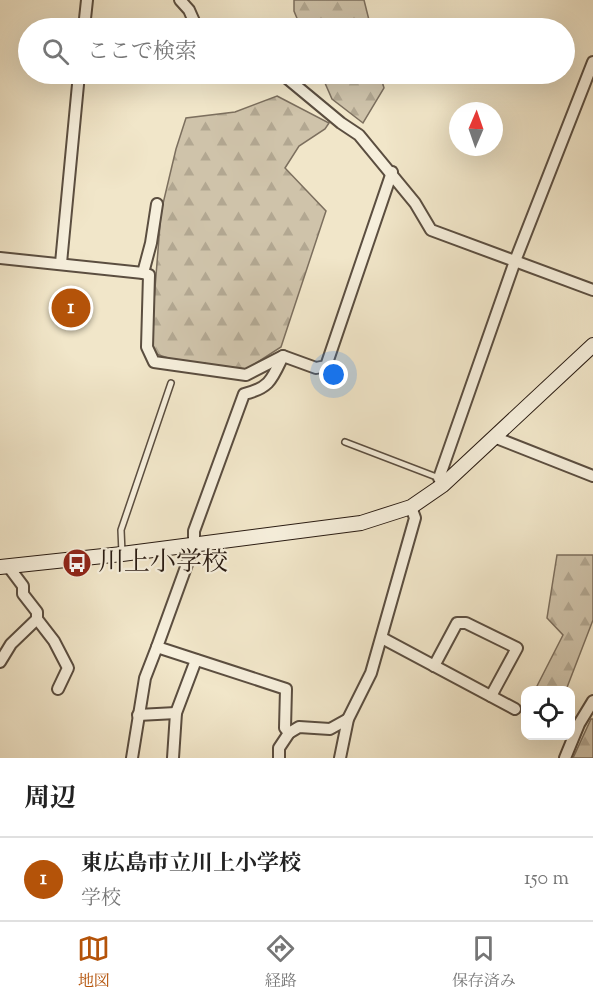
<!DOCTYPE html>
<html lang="ja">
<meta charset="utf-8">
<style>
:root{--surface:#fff;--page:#f2f2f2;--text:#222;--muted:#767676;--line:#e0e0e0;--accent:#b45309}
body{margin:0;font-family:"Sorts Mill Goudy","Noto Serif JP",serif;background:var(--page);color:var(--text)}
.controls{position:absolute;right:18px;bottom:18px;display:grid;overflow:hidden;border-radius:12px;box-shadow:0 6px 24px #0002}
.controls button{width:54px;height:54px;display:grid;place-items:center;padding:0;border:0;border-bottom:2px solid var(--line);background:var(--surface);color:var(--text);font:30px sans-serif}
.compass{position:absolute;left:449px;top:102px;width:54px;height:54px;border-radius:50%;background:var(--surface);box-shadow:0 6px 24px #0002;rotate:2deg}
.you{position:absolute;left:334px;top:375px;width:21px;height:21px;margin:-15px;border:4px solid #fff;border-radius:50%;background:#1a73e8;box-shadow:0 0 0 9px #1a73e833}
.badge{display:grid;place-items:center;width:39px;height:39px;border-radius:50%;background:var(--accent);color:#fff;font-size:20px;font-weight:700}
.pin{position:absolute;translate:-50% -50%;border:3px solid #fff;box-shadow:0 2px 6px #0006}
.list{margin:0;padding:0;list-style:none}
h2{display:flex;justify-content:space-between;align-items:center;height:78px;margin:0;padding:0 24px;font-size:26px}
h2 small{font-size:20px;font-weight:400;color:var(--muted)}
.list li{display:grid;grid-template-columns:39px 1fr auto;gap:18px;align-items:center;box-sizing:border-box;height:84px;padding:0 24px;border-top:2px solid var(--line)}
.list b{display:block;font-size:22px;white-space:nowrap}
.list p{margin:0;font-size:20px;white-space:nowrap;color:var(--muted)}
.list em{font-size:20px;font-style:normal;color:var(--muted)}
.icon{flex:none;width:33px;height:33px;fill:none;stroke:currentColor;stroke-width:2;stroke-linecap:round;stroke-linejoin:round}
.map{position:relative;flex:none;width:593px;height:758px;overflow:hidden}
.search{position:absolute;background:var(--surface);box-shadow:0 6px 24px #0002;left:18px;right:18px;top:18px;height:66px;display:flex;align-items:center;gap:15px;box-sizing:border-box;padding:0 21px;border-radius:33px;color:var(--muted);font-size:22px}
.sheet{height:162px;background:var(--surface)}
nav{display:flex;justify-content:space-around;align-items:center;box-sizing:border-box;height:84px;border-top:2px solid var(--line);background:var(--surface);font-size:16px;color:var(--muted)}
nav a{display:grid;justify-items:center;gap:3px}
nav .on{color:var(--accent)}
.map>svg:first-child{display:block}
</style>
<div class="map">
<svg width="593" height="758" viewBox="0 0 593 758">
<defs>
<pattern id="forest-firs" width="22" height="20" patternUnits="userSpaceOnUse" patternTransform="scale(1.5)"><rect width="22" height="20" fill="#cfc3aa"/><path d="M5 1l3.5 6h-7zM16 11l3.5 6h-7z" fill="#b2a791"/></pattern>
</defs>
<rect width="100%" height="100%" fill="#f1e6c9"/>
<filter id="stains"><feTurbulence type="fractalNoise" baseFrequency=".00333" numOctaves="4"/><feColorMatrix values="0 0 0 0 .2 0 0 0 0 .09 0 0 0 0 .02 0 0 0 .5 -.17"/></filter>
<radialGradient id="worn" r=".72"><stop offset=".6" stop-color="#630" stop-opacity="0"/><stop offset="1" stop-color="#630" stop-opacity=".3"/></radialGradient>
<g fill="url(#forest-firs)" stroke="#7c6f5e" stroke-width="1.5">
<path d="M294,0h70l7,28h-70l-7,-17z"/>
<path d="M321,74h59l4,14 -21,35 -31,-24z"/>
<path d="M277,96l52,27 -4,6 -26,17 -14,22 41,43 -45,136 -39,25 -41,-3 -51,-17 11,-140 15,-63 10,-31 49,-6z"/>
<path d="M557,555h36v65l-27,70h-31l28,-55 -16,-17z"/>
<path d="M591,719h2v39h-20z"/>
</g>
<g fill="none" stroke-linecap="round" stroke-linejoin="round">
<g stroke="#5b4e40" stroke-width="8">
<g id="service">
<path d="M345,442l94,36"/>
<path d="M122,553l-1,-23 50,-147"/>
</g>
</g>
<g stroke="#5b4e40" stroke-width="14">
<g id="minor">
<path d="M180,0l9,10 8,18"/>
<path d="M84,28l3,-28"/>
<path d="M282,74l59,49 18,12 56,68 16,27 162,60"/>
<path d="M0,258l143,15 6,2 -2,72 7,15 92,13 37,-19 33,12 10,-2 66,-194"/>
<path d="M61,263l18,-189"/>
<path d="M143,273l8,-30 6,-39"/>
<path d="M283,356c-11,23 -13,32 -39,38l-50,137v14l-37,102 129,42 -1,39 4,5"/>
<path d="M494,437l99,39"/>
<path d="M443,485l-4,-7 76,-217 78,-199"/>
<path d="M37,619l17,22 14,27 -10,21"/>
<path d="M382,638l133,71"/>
<path d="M0,662l11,-18 26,-25v-7l-14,-18v-8l-15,-20"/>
<path d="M434,666l23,-43h9l51,25 -26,48"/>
<path d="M138,715l38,-2"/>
<path d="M132,758l13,-80 12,-31"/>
<path d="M173,758l3,-45 20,-53"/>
<path d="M279,758v-10l10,-15 10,-6 31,2 18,-10"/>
<path d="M340,758l8,-39 23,-46 44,-155 -4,-11"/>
<path d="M565,758l14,-34 14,-23"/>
</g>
</g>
<g stroke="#291b12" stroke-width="16">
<path id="secondary" d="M0,567l122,-13 239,-31 50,-16 32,-22 150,-140"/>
</g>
<use href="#service" stroke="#f6efdc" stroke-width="5"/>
<use href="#minor" stroke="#f6efdc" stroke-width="10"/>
<use href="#secondary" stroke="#f6efdc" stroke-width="14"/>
</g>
<defs>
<g id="bus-disc" transform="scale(1.5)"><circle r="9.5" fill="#8f2418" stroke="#f6efdc"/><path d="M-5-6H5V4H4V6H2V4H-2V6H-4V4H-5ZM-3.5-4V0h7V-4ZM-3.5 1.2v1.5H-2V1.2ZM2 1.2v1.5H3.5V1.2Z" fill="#fff"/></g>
</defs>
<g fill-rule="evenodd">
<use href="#bus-disc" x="77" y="563"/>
</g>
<g text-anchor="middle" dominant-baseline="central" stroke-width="4.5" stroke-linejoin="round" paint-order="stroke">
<g font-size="26" fill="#291b12" stroke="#f6efdc" text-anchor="start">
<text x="98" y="563">川上小学校</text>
</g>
</g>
<rect width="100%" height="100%" filter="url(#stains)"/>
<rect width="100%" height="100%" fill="url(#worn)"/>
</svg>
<div class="controls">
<button><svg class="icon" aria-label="locate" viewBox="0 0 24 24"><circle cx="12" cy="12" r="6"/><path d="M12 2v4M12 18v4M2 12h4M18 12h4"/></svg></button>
</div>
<svg class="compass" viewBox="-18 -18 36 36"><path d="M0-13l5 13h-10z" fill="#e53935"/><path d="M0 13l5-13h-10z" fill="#767676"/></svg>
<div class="you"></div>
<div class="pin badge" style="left:71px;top:308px">1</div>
<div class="search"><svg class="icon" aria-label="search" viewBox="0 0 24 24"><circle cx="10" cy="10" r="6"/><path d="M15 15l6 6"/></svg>ここで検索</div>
</div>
<section class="sheet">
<h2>周辺<small></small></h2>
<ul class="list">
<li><span class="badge">1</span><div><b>東広島市立川上小学校</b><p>学校</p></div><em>150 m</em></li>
</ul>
</section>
<nav>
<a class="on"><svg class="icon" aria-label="map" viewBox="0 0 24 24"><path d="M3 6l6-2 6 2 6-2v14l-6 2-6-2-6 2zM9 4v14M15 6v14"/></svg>地図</a>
<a><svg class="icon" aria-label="directions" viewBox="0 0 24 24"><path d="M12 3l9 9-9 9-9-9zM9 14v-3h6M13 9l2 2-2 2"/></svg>経路</a>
<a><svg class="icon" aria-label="saved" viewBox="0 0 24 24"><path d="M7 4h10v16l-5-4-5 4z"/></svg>保存済み</a>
</nav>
